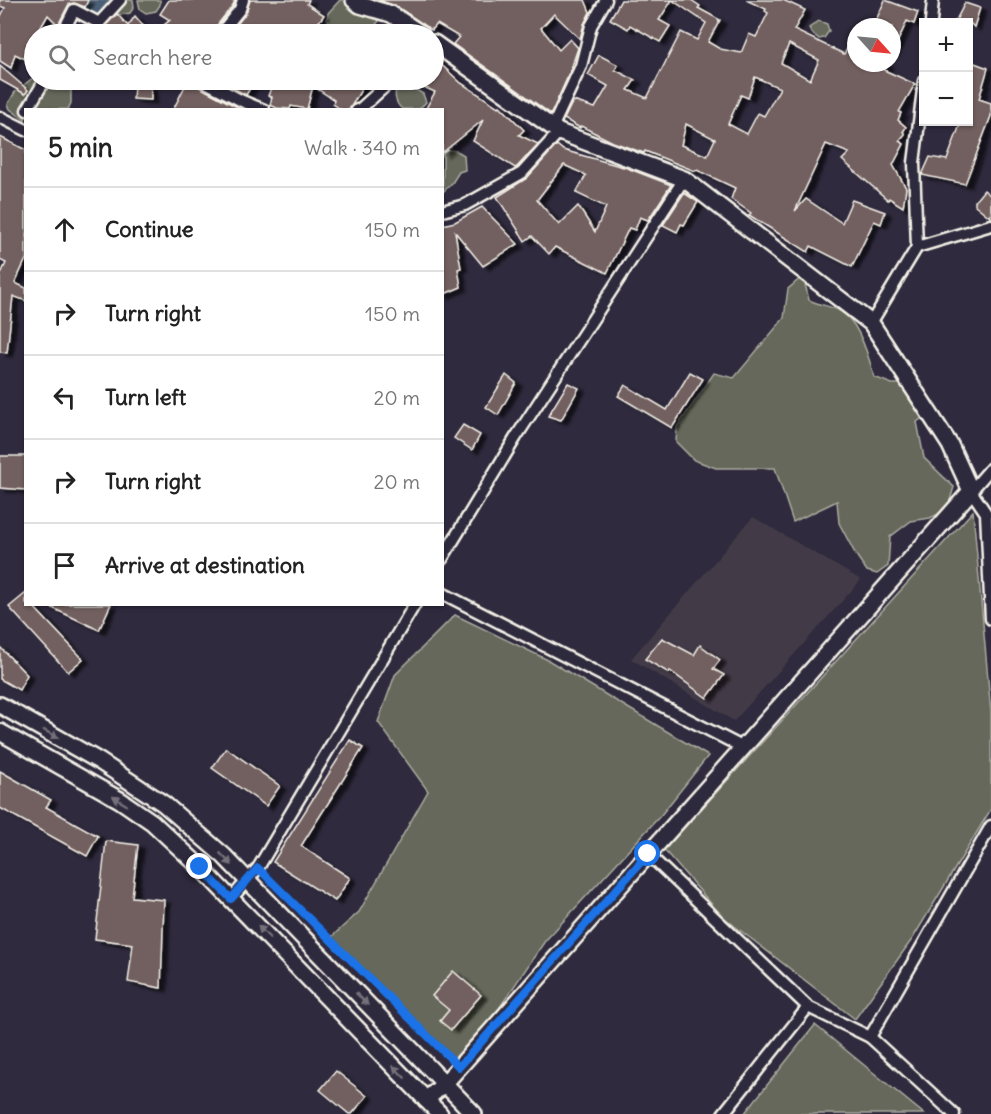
<!DOCTYPE html>
<meta charset="utf-8">
<style>
:root{--surface:#fff;--page:#f2f2f2;--text:#222;--muted:#767676;--line:#e0e0e0}
body{margin:0;font-family:Delius,sans-serif;background:var(--page);color:var(--text)}
.controls{position:absolute;right:18px;top:18px;display:grid;overflow:hidden;border-radius:0px;box-shadow:0 2px 4px #0004}
.controls button{width:54px;height:54px;display:grid;place-items:center;padding:0;border:0;border-bottom:2px solid var(--line);background:var(--surface);color:var(--text);font:30px sans-serif}
.compass{position:absolute;left:847px;top:18px;width:54px;height:54px;border-radius:50%;background:var(--surface);box-shadow:0 2px 4px #0004;rotate:117deg}
.stop{position:absolute;width:18px;height:18px;margin:-14px;border:4px solid #1a73e8;border-radius:50%;background:#fff}
.stop.end{background:#1a73e8;border-color:#fff;box-shadow:0 2px 6px #0008}
.list{margin:0;padding:0;list-style:none}
h2{display:flex;justify-content:space-between;align-items:center;height:78px;margin:0;padding:0 24px;font-size:26px}
h2 small{font-size:20px;font-weight:400;color:var(--muted)}
.list li{display:grid;grid-template-columns:39px 1fr auto;gap:18px;align-items:center;box-sizing:border-box;height:84px;padding:0 24px;border-top:2px solid var(--line)}
.list b{display:block;font-size:22px;white-space:nowrap}
.list em{font-size:20px;font-style:normal;color:var(--muted)}
.icon{flex:none;width:33px;height:33px;fill:none;stroke:currentColor;stroke-width:2;stroke-linecap:round;stroke-linejoin:round}
.map{position:relative;flex:none;width:991px;height:1114px;overflow:hidden}
.search{position:absolute;background:var(--surface);box-shadow:0 2px 4px #0004;left:24px;top:24px;width:420px;height:66px;display:flex;align-items:center;gap:15px;box-sizing:border-box;padding:0 21px;border-radius:33px;color:var(--muted);font-size:22px}
.panel{position:absolute;background:var(--surface);box-shadow:0 2px 4px #0004;left:24px;top:108px;width:420px;height:498px;border-radius:0px}
.map>svg:first-child{display:block}
</style>
<div class="map">
<svg width="991" height="1114" viewBox="0 0 991 1114">
<defs>
<filter id="shadow"><feDropShadow dx="6" dy="3.5" stdDeviation="1.5" flood-color="#0009"/></filter>
</defs>
<rect width="100%" height="100%" fill="#2f2a3d"/>
<filter id="ink" filterUnits="userSpaceOnUse"><feTurbulence type="fractalNoise" baseFrequency=".0167" numOctaves="2"/><feDisplacementMap in="SourceGraphic" scale="12" xChannelSelector="R" yChannelSelector="G"/><feConvolveMatrix kernelMatrix="1 2 1 2 8 2 1 2 1" color-interpolation-filters="sRGB"/></filter>
<g filter="url(#ink)">
<path fill="#433a47" d="M753,517l108,63 -127,141 -103,-62z"/>
<g fill="#65685a" stroke="#acaca1" stroke-width="1.5">
<path d="M113,0h20l1,7 -4,6 -10,2 -6,-4z"/>
<path d="M138,0h22v5l-4,6 -10,2 -6,-4z"/>
<path d="M340,0h30l9,8 1,12 -13,14h-29l-11,-14 1,-7z"/>
<path d="M819,21l8,3 2,7 -5,7 -5,1 -7,-6 -3,-5z"/>
<path d="M34,77v3h18l3,4h10l6,6v13l-3,6 -42,1 -1,10 -15,-11 -2,-5 7,-12z"/>
<path d="M400,85l10,1 13,8 3,8 -7,7h-17c-7,-6 -10,-18 -2,-24z"/>
<path d="M443,149l14,2 7,4 1,15 -6,2 -7,11 -9,9z"/>
<path d="M803,276l6,24c10,5 22,6 31,11 19,10 29,46 34,66l18,7h10l23,32 -8,6 7,36 30,29 -7,23 -17,8 -19,3 -21,16 -2,29 -11,8 -10,-3 -11,-16 -17,-32 -2,-22 -44,21 -18,-54h-59l-22,-8 -18,-18 1,-15 37,-54 20,5 50,-60 4,-29z"/>
<path d="M973,511l18,202v96l-78,129 -58,81 -132,-102 -59,-67z"/>
<path d="M455,615l93,45 160,96 -47,59 -116,126 -86,126 -131,-127 31,-28 69,-121 -50,-69 17,-47z"/>
<path d="M815,1025l109,89h-180z"/>
</g>
<path fill="#4b6076" stroke="#8f9aa4" stroke-width="1.5" d="M71,0h44l-12,15 -11,4 -21,-15z"/>
<g fill="#725e5f" stroke="#f4f1e8" stroke-width="1.5" fill-rule="evenodd" filter="url(#shadow)">
<path d="M0,0h88l-3,7 -11,-4 -5,1 -11,21 -10,-10 -11,19h-3v29l-19,-9 -4,14 -11,-7v-43l5,-10 -5,-2z"/>
<path d="M169,0h66l-2,5 -19,24 -1,5h-60l17,-14 -10,-6z"/>
<path d="M250,0h59l-2,4 17,11 -7,9 6,3 -4,7h-26l-10,-4 -2,4h-45l-5,-2 15,-19z"/>
<path d="M378,0h207l5,12 -6,12 -4,15 -26,-25 -13,14 18,22 11,-11 8,9 -9,26 -18,40 -98,-70 6,-7 -22,-13 -5,6 -36,-24z"/>
<path d="M621,0h70l9,6 -2,2 22,12 -12,22 12,7 21,4 8,-19 7,3 12,-24 -3,-2 1,-2 -20,-9h37l22,10 -11,20 50,24 12,-21v30h31l-3,7 31,14 -16,28 2,1 -3,7 8,7 -3,5 2,2 -6,7 5,3 -11,21 13,23 -3,19 -14,-9 -1,2 -46,-40 7,-7 -23,-9 -31,67 11,-12 36,24 10,-23 33,12 -4,12 -7,-3 -22,46 -41,-21 -3,6 -59,-37 2,-2 -20,-14 4,-11 -38,-18 -2,1 -50,-20 -1,2 -31,-11 -32,-16 -1,2 -16,-9 9,-18 22,7 13,-22 -20,-11 11,-20 19,10 -3,5 20,10 -7,10 19,8 34,-66 16,8 9,-17 -34,-23 -13,20 11,6 -10,16 -30,-17 -2,4 -18,-10zM789,44l30,16 -9,20 -29,-17zM755,77l25,11 -16,28 -6,-3 -11,21 -19,-10 13,-29 7,3zM686,124l29,15 -8,17 -26,-11z"/>
<path d="M885,0l33,12 -4,12 -7,-3 -15,33v-27h-19z"/>
<path d="M965,3l15,5 -6,19 -5,-5h-14z"/>
<path d="M117,14l11,12 7,-10 15,18h-54z"/>
<path d="M434,58l27,25 37,24 2,-1 24,24 -5,5 19,9 -21,23 -2,1 -42,-27 10,-21 -41,33v-43h-17l10,-18 -27,-12h26z"/>
<path d="M969,61l19,7 -9,31 12,4v13l-26,68 -43,-9 8,-18 17,3 14,-38h8z"/>
<path d="M0,66l28,24 -3,4 -25,-14z"/>
<path d="M188,80h7l4,7 40,21 -1,2h-65z"/>
<path d="M217,80h38l-9,15z"/>
<path d="M274,80h93l-18,30h-7l-9,-6 1,-4 -21,-14 -6,23 -16,-3 -1,3 -13,-1 -7,-3 2,-8 -4,-1z"/>
<path d="M134,86l17,1v13l-18,-1z"/>
<path d="M0,137l26,13v109l-11,24 11,5v13l-13,-5 -6,57 -7,-1v-76l6,-13 -6,-3z"/>
<path d="M557,145l6,5 64,18 44,17 -23,35 -8,-3 -5,13 -6,-2 -22,45 -52,-26 -6,7 -17,-18 -7,5 -28,-44 30,-19zM564,165l22,10 -10,18 30,14 -11,25 -17,-26 -19,19 -22,-25z"/>
<path d="M984,190l7,6v22l-16,-13v-4z"/>
<path d="M684,193l14,9 -14,23 -3,-1 -4,8 -14,-7z"/>
<path d="M482,207l36,37 -35,22 -28,-34 6,36 -3,1 3,18 -19,8v-70l13,-3z"/>
<path d="M690,372l13,7 -31,49 -54,-32 7,-11 42,25z"/>
<path d="M506,375l10,8 -18,32 -12,-8z"/>
<path d="M568,383l11,5 -18,32 -13,-4z"/>
<path d="M463,425l17,10 -8,15 -18,-12z"/>
<path d="M0,456h26v34l-26,-2z"/>
<path d="M26,593v11h5l52,55 -15,13 -59,-65z"/>
<path d="M44,604h67l-12,26z"/>
<path d="M662,638l32,17 6,-10 20,15 -7,9 11,6 -17,23 -37,-27 -1,2 -24,-14z"/>
<path d="M0,647l27,28 -8,15 -19,-11z"/>
<path d="M350,740l13,8 -62,98 49,32 -15,23 -62,-39z"/>
<path d="M226,748l54,38 -14,20 -54,-38z"/>
<path d="M0,771l51,29 -5,7 52,29 -11,20 -87,-48z"/>
<path d="M106,841l32,4 -6,52 32,3 -3,88 -33,-6 5,-38 -38,-5z"/>
<path d="M453,971l28,24 -30,35 -11,-9 9,-11 -17,-14z"/>
<path d="M336,1071l31,25 -15,18h-3l-29,-24z"/>
</g>
<g fill="none" stroke-linecap="round" stroke-linejoin="round">
<g stroke="#f4f1e8" stroke-width="15">
<g id="street">
<path d="M931,22l2,-22"/>
<path d="M62,34l12,-24 25,13 21,-23"/>
<path d="M220,34l20,-25 3,-9"/>
<path d="M202,80l40,21 22,9"/>
<path d="M27,110l18,-30"/>
<path d="M357,110l3,-1 32,-29"/>
<path d="M0,117l26,13"/>
<path d="M553,126l28,-60 10,-40 15,-26"/>
<path d="M442,211l23,-6 57,-32 37,-41"/>
<path d="M917,247l74,-22"/>
<path d="M871,323l46,-76 -3,-84 10,-82"/>
<path d="M991,468l-20,23 15,22 5,106"/>
<path d="M442,559l74,-122 168,-258"/>
<path d="M442,593l294,151"/>
<path d="M648,854l160,153 62,30 121,-211"/>
<path d="M231,899l27,-31 157,-264"/>
<path d="M870,1037l84,77"/>
<path d="M723,1114l85,-107"/>
</g>
</g>
<g stroke="#f4f1e8" stroke-width="20">
<g id="secondary">
<path d="M354,0l6,5 31,9 30,20"/>
<path d="M0,705l99,56 65,43 60,52 250,258"/>
<path d="M0,732l120,68 32,22 48,45 240,247"/>
<path d="M426,1100l19,-17 526,-592 -21,-46 -79,-122 -187,-144 -125,-47 -125,-89"/>
</g>
</g>
<path stroke="#f4f1e8" stroke-width="2" stroke-dasharray="6 4.5" stroke-linecap="butt" d="M267,877l183,182"/>
<use href="#street" stroke="#2f2a3d" stroke-width="10"/>
<use href="#secondary" stroke="#2f2a3d" stroke-width="15"/>
</g>
<defs><path id="oneway-solid" d="M-6-.8H1V-3.2L6.5 0L1 3.2V.8H-6Z" transform="scale(1.5)"/></defs>
<g fill="#747079">
<use href="#oneway-solid" transform="translate(51 734) rotate(29)"/>
<use href="#oneway-solid" transform="translate(120 801) rotate(-148)"/>
<use href="#oneway-solid" transform="translate(226 859) rotate(45)"/>
<use href="#oneway-solid" transform="translate(264 932) rotate(-134)"/>
<use href="#oneway-solid" transform="translate(362 999) rotate(45)"/>
<use href="#oneway-solid" transform="translate(399 1072) rotate(-135)"/>
</g>
</g>
<g fill="none" stroke-linecap="round" stroke-linejoin="round" filter="url(#ink)">
<path stroke="#1a73e8" stroke-width="8" d="M200,867l31,32 27,-31 201,199 189,-213"/>
</g>
</svg>
<div class="controls">
<button>+</button>
<button>−</button>
</div>
<svg class="compass" viewBox="-18 -18 36 36"><path d="M0-13l5 13h-10z" fill="#e53935"/><path d="M0 13l5-13h-10z" fill="#767676"/></svg>
<div class="stop" style="left:648px;top:854px"></div>
<div class="stop end" style="left:200px;top:867px"></div>
<div class="search"><svg class="icon" aria-label="search" viewBox="0 0 24 24"><circle cx="10" cy="10" r="6"/><path d="M15 15l6 6"/></svg>Search here</div>
<section class="panel">
<h2>5 min<small>Walk · 340 m</small></h2>
<ul class="list">
<li><svg class="icon" aria-label="ahead" viewBox="0 0 24 24"><path d="M12 20V5M6 11l6-6 6 6"/></svg><div><b>Continue</b></div><em>150 m</em></li>
<li><svg class="icon" aria-label="right" viewBox="0 0 24 24"><path d="M7 20v-9h11M14 6l5 5-5 5"/></svg><div><b>Turn right</b></div><em>150 m</em></li>
<li><svg class="icon" aria-label="left" viewBox="0 0 24 24"><path d="M17 20v-9H6M10 6l-5 5 5 5"/></svg><div><b>Turn left</b></div><em>20 m</em></li>
<li><svg class="icon" aria-label="right" viewBox="0 0 24 24"><path d="M7 20v-9h11M14 6l5 5-5 5"/></svg><div><b>Turn right</b></div><em>20 m</em></li>
<li><svg class="icon" aria-label="arrive" viewBox="0 0 24 24"><path d="M6 21V4h12l-3 4 3 4H6"/></svg><div><b>Arrive at destination</b></div></li>
</ul>
</section>
</div>
